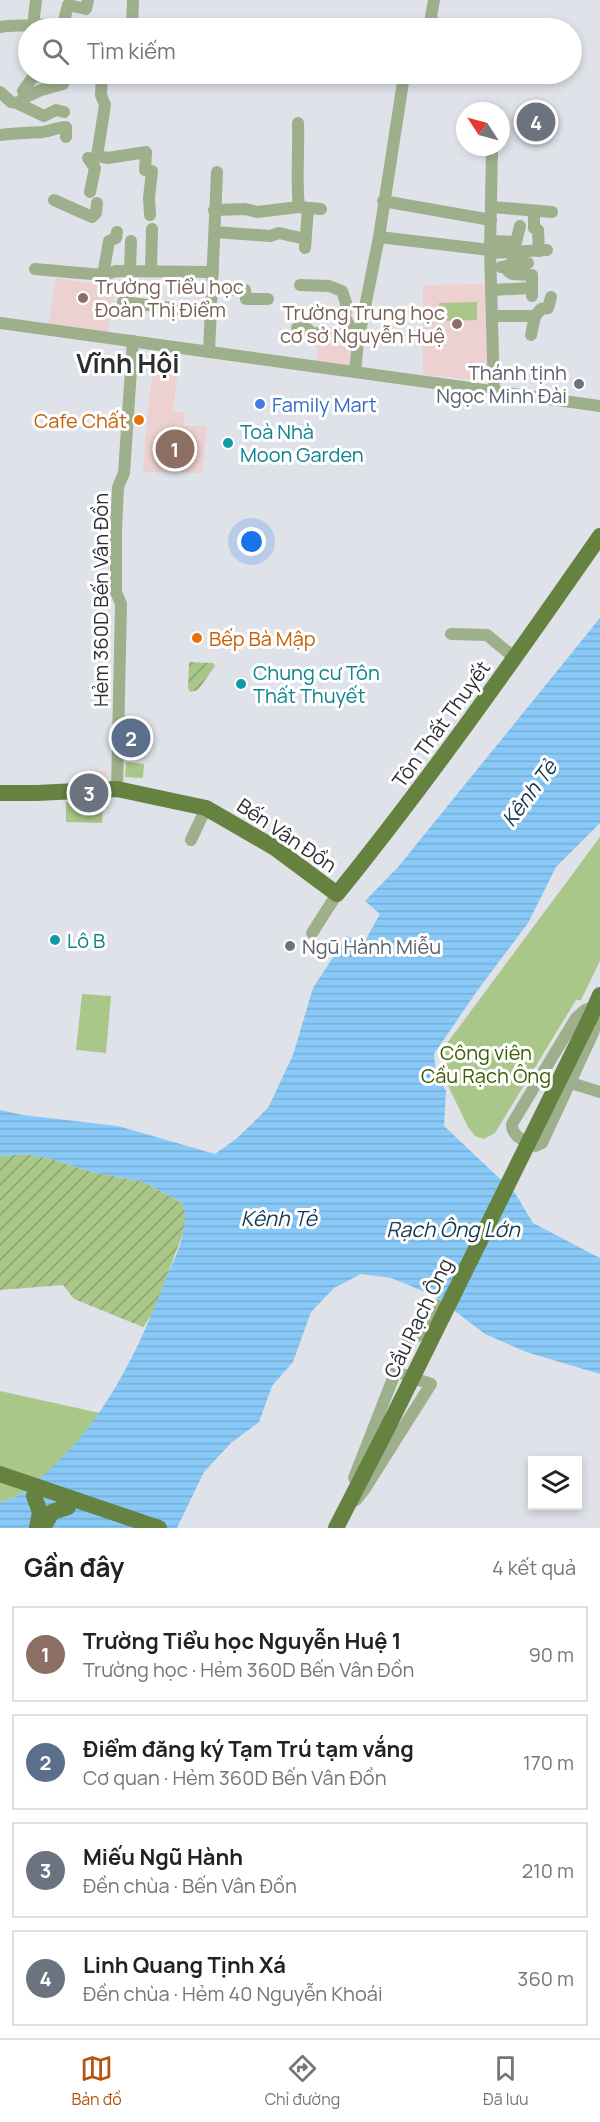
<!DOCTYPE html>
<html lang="vi">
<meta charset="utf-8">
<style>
:root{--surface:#fff;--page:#f6f6f6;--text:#222;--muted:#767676;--line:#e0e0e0;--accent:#b45309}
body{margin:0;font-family:Manrope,sans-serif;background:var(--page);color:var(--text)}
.controls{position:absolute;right:18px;bottom:18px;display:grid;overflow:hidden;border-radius:0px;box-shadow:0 3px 9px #0003}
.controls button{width:54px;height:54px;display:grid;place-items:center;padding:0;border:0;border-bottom:2px solid var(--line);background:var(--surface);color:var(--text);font:30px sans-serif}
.compass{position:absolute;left:456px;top:102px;width:54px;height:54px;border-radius:50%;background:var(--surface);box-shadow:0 3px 9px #0003;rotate:306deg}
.you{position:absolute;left:252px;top:542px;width:21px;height:21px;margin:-15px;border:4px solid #fff;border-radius:50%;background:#1a73e8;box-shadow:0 0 0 9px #1a73e833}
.badge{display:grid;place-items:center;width:39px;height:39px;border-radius:50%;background:var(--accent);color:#fff;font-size:20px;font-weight:700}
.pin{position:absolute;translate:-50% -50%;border:3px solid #fff;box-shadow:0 2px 6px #0006}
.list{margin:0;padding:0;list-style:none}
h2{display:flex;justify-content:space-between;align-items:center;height:78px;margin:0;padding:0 24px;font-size:26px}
h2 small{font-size:20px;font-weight:400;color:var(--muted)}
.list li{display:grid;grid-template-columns:39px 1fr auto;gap:18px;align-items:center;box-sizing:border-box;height:96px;margin:0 12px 12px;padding:0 12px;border:2px solid var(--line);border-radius:0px}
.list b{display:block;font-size:22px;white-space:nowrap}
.list p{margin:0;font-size:20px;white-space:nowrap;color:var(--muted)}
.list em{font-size:20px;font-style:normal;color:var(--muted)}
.icon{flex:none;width:33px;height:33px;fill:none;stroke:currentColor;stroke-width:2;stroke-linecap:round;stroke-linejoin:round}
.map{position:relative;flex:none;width:600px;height:1528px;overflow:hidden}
.search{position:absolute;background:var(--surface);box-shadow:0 3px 9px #0003;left:18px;right:18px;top:18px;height:66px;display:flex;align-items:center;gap:15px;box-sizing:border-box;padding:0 21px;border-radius:33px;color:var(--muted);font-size:22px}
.sheet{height:510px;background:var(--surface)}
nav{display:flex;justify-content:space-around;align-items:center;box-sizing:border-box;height:84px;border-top:2px solid var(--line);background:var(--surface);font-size:16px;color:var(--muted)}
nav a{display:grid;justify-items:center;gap:3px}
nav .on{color:var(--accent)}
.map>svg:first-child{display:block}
</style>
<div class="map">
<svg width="600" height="1528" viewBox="0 0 600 1528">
<defs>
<pattern id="garden-furrows" width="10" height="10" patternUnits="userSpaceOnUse" patternTransform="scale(1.5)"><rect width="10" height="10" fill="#aac78a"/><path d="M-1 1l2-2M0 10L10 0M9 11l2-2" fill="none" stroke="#8ba271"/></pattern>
<pattern id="water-rules" width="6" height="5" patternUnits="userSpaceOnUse" patternTransform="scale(1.5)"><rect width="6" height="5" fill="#88c9f7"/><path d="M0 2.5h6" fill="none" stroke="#76add4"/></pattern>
</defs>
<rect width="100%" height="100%" fill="#e0e2e9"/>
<g fill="#ecd1d0">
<path d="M56,278l59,9 -8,48 -59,-8z"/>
<path d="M490,284l2,97 -69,-6v-90z"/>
<path d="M319,335l35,2v29l-38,-5z"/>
<path d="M155,358l24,2 -6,51 12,2 -2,13h24l-5,47 -59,-1 5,-64z"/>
</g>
<path fill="#e8d5c5" d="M85,770l22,1 -1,15 -22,-1z"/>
<g fill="#aac78a">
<path d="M477,302v18l-38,1v-18z"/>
<path d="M126,762l18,2 -1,14 -18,-1z"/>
<path d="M66,802h37l-1,21 -36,-1z"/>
<path d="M600,837v124l-19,39h-5l-81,133 -11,6 -9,-3 -7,-9 -26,-54v-23z"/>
<path d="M82,994l29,2 -5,57 -30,-3z"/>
<path d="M0,1391l100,22c-20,26 -67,85 -100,89z"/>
</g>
<g fill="url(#garden-furrows)">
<path d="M189,662l24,1 2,3 -17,24 -8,2 -2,-4z"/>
<path d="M25,1154l23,4 44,14 52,10 38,21 4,12 -1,13 -32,85 -10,14 -69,-28 -11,-14 -63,5v-134z"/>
</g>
<path fill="url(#water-rules)" d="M600,618v205l-44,44 -28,56 -51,68 -43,63 2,20 10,17 -2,35 71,67 18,30 67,35v116l-74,-22 -41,-18 -50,-38 -44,-18 -30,-4 -27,14 -23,24 -18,50 -21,24 -13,36 -28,21 -27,29 -27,56h-177v-26c18,-2 33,-17 46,-29 58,-52 91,-119 119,-192 10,-24 26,-52 17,-78l-38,-21 -52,-10 -44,-14 -23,-4 -25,2v-46l23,5 95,11 97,28 21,-15 32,-31 25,-53 20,-67 34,-52 17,7 16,-29 -15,-13 33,-34z"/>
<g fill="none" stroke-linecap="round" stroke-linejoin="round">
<g stroke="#9eaf8c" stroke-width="12">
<path d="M63,25l5,-20 18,4 2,-9"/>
<path d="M33,26l3,-26"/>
<path d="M0,27c12,-2 22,-1 34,-2 14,0 24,-3 38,3"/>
<path d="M132,28l1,-28"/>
<path d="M433,28l1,-5 -3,-6 3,-17"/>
<path d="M102,74l-1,21 4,10 -8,51 11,2 38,-6 -1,18"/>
<path d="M33,77l27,-3"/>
<path d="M0,92l11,10 6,1 27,13 12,-6 8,2"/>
<path d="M25,95l3,1 13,-6 22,-6"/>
<path d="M21,101l4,-6 -2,-4 10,-14v-3"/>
<path d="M298,123c1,28 -2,57 1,84"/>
<path d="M0,135c15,-2 29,-2 43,-3 8,-1 15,-5 23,-5v10"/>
<path d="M492,149l-2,101 4,142"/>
<path d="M88,158l7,10 -5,24"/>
<path d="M54,200l38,17 4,-4 1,-10"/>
<path d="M383,201l108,19"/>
<path d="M491,207l61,5"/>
<path d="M214,210l31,-1 12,3 42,-5 22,2"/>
<path d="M534,211v17l4,2 1,21"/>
<path d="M150,215l-1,-17 3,-27"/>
<path d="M215,232l55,4 9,-3 26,6"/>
<path d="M379,237l111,13"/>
<path d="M490,241l26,1 4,-16"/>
<path d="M305,248l3,-40"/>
<path d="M490,253l57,-3"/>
<path d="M508,266v5l4,3 20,1v21"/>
<path d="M501,267l7,-1 3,-3h17"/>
<path d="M35,269l68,6 13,-4 97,1"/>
<path d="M130,271l1,-30"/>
<path d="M151,271l1,-42"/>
<path d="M103,275l6,-34 7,-3 1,-6"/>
<path d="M300,285l29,1 13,5 4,12 -1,14 13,25"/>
<path d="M212,289l33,1 1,9h22"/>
<path d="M491,290l41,-2"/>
<path d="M123,302l88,11"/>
<path d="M492,316h43"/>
<path d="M0,323l600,83"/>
<path d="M297,328l11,1 3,4 43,1"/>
<path d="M531,335l4,-19 6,-7 7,-1 3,-11"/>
<path d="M209,352l8,-180"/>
<path d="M355,372l3,-30 21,-105 24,-155 5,-5 15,-1v-2"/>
<path d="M451,634l36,1 28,23"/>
<path d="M117,789l4,-185 -5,-12v-62l2,-43 6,-14 9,-132"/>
<path d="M191,840l15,-32"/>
<path d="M312,933l25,-39"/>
<path d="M595,1006l-10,4 -9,8 -64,106c0,14 13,16 24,22l6,-3 51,-110 7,-23"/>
<path d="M571,1083l29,9"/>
<path d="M354,1478l54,-138 14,-6 15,-29"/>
<path d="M356,1500l8,-10 67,-106 -26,-9"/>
</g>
<g stroke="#658240" stroke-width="16">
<path d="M0,793h37l80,-4 89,19 69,40 62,46c93,-115 178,-236 263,-358"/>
<path d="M590,1018l10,-23"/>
<path d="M0,1474l159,54"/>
<path d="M34,1496l6,16 -3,16"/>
<path d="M43,1528l9,-16 16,-5"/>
<path d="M336,1528l54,-105"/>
</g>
<path stroke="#658240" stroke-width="16" d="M390,1423l200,-405"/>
</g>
<g fill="#8d6e63" stroke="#fff" stroke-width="2">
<circle cx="83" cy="298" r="6"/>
<circle cx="457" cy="324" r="6"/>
</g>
<g fill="#6b7280" stroke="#fff" stroke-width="2">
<circle cx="579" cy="384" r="6"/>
<circle cx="290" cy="946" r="6"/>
</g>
<circle fill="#3f7fe0" stroke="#fff" stroke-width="2" cx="260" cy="404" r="6"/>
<g fill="#e8710a" stroke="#fff" stroke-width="2">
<circle cx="139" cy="420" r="6"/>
<circle cx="197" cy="638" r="6"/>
</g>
<g fill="#0f9aa8" stroke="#fff" stroke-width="2">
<circle cx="228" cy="443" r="6"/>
<circle cx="241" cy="684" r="6"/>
<circle cx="55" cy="940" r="6"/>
</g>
<g text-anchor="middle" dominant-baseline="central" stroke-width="6" stroke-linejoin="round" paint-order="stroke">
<g font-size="20" fill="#785e54" stroke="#fff" text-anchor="start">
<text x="95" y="286">Trường Tiểu học<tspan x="95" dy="23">Đoàn Thị Điểm</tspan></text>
<text x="445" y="312" text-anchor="end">Trường Trung học<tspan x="445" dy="23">cơ sở Nguyễn Huệ</tspan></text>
</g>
<g font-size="20" fill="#5b616d" stroke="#fff" text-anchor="end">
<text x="567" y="372">Thánh tịnh<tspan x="567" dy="23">Ngọc Minh Đài</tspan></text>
<text x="302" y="946" text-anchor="start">Ngũ Hành Miễu</text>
</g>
<g font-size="20" fill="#366cbe" stroke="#fff" text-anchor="start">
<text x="272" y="404">Family Mart</text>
</g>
<g font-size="20" fill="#c56008" stroke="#fff" text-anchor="end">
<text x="127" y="420">Cafe Chất</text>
<text x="209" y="638" text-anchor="start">Bếp Bà Mập</text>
</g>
<g font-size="20" fill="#0d838f" stroke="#fff" text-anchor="start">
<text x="240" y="431">Toà Nhà<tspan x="240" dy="23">Moon Garden</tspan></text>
<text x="253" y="672">Chung cư Tôn<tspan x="253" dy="23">Thất Thuyết</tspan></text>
<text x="67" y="940">Lô B</text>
</g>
<g font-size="20" fill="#2d2e31" stroke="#fff">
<text transform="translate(100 600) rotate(-90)">Hẻm 360D Bến Vân Đồn</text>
<text transform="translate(441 724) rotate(-54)">Tôn Thất Thuyết</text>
<text transform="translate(287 835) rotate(34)">Bến Vân Đồn</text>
<text transform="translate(418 1318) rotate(-64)">Cầu Rạch Ông</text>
</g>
<g font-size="20" fill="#3d5c00" stroke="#fff">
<text x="486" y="1052">Công viên<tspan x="486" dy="23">Cầu Rạch Ông</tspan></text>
</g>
<g font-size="21" font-style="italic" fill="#14384f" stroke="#fff">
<text transform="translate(529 793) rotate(-53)">Kênh Tẻ</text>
<text x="279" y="1218">Kênh Tẻ</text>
<text x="453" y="1229">Rạch Ông Lớn</text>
</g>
<g font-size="26" font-weight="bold" fill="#2d2e31" stroke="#fff">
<text x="128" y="363">Vĩnh Hội</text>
</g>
</g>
</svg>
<div class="controls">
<button><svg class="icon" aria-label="layers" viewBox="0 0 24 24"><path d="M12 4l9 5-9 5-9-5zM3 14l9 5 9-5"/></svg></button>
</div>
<svg class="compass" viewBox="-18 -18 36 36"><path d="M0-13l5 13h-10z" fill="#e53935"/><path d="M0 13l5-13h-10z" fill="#767676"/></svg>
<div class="you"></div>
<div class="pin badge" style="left:175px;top:449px;background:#8d6e63">1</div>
<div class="pin badge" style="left:131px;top:738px;background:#5c6f8a">2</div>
<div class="pin badge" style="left:89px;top:793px;background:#6b7280">3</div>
<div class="pin badge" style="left:536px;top:122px;background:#6b7280">4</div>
<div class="search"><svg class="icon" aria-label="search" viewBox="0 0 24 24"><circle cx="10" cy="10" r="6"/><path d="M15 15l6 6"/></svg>Tìm kiếm</div>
</div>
<section class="sheet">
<h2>Gần đây<small>4 kết quả</small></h2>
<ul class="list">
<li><span class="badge" style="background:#8d6e63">1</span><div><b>Trường Tiểu học Nguyễn Huệ 1</b><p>Trường học · Hẻm 360D Bến Vân Đồn</p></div><em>90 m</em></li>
<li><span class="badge" style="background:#5c6f8a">2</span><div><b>Điểm đăng ký Tạm Trú tạm vắng</b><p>Cơ quan · Hẻm 360D Bến Vân Đồn</p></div><em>170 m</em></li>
<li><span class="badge" style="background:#6b7280">3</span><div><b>Miếu Ngũ Hành</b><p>Đền chùa · Bến Vân Đồn</p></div><em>210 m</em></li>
<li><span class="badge" style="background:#6b7280">4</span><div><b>Linh Quang Tịnh Xá</b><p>Đền chùa · Hẻm 40 Nguyễn Khoái</p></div><em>360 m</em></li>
</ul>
</section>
<nav>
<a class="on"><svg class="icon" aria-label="map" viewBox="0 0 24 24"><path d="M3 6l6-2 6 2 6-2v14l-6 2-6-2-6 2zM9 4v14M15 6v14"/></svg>Bản đồ</a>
<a><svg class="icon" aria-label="directions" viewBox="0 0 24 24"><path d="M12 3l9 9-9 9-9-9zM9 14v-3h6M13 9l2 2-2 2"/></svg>Chỉ đường</a>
<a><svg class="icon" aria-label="saved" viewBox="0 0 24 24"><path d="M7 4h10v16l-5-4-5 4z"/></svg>Đã lưu</a>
</nav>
